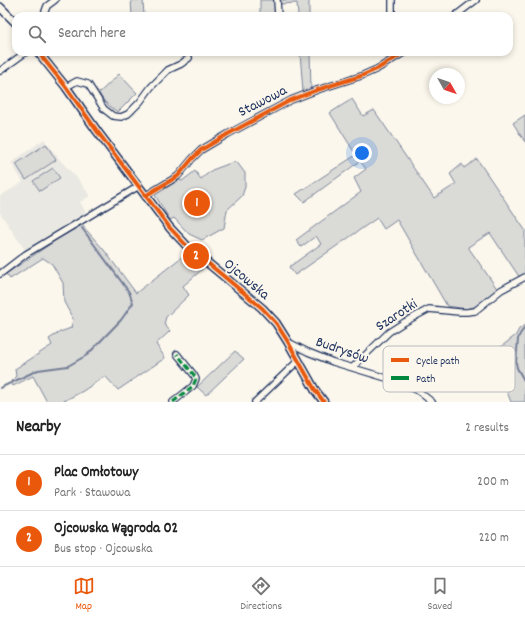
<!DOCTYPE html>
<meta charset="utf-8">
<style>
:root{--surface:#fff;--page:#f2f2f2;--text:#222;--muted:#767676;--line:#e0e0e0;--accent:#ea580c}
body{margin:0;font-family:Dekko,sans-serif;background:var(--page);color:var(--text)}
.compass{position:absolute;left:429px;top:68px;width:36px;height:36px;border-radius:50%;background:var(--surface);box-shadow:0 2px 6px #0003;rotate:130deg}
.you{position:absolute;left:362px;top:153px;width:14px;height:14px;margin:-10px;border:3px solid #fff;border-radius:50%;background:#1a73e8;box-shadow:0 0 0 6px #1a73e833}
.badge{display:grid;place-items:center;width:26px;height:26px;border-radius:50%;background:var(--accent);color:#fff;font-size:13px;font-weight:700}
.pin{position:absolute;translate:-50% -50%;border:2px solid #fff;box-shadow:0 1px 4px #0006}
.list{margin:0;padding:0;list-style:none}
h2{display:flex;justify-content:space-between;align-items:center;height:52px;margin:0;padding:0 16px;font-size:17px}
h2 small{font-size:13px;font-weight:400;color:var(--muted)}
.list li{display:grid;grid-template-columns:26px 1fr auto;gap:12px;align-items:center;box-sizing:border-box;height:56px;padding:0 16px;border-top:1px solid var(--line)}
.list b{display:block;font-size:15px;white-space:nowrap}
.list p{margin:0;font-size:13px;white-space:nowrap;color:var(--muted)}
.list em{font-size:13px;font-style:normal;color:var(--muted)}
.icon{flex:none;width:22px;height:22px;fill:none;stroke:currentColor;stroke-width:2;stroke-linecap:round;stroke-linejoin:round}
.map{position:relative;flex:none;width:525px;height:402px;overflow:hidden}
.search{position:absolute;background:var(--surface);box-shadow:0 2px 6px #0003;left:12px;right:12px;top:12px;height:44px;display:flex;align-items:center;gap:10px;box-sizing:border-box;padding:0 14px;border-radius:12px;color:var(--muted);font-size:15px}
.sheet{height:164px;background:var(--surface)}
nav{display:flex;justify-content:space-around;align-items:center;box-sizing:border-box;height:56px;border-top:1px solid var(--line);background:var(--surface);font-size:11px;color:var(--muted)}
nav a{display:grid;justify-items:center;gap:2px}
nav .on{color:var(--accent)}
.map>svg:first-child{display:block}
</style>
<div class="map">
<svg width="525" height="402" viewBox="0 0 525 402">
<rect width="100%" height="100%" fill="#fbf7ec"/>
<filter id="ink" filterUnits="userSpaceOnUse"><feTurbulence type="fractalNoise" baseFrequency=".025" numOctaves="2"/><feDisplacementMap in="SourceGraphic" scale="8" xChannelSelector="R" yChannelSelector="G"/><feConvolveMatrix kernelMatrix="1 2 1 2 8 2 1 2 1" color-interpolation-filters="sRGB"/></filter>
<g filter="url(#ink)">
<path fill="#eae8e2" d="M44,139l16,21 18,19 12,17 -10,6 6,11 -61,37 -25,-37v-17l23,-14 -12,-19z"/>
<g fill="#dadad7" stroke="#7a849a">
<path d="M131,0h12l1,16h-12z"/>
<path d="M260,0h49v16h-11l-1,-13 -17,1v12h-20z"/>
<path d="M300,52h10l1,38 -8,2z"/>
<path d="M119,74l18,19 -19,19c-9,-5 -14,-10 -19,-19z"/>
<path d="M352,99l11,17 11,-6 60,88 22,-14 -6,-10 12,-10 2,4 13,-9 48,71v44l-5,4 -30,-45 -22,14 30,43 -21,16 -10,3 -20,-3 -50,-86 -13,9 -7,-11 -82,57 -6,-8 32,-23 -5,-8 -15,11 -5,-7 65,-48 -7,-14 12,-9 -6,-8 -56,41 -8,-8 60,-39 -26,-42z"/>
<path d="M525,115v27l-12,-19z"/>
<path d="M46,144l10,16 -30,20 -10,-16z"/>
<path d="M236,161l9,12v14l-3,9 -15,14 -3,18 -22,12 -13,-6 -15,-16 -4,2 -15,-25 24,-15 3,1 13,-10 6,8 11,-9z"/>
<path d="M53,168l7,10 -20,13 -7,-10z"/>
<path d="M82,225l22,25 32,43 52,-41 17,15 -22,19 6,9 -23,22 -2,7 6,7 -14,13 9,14 -47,32 -13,-14 -22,15 -21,11h-15l-14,-26 -20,10 -2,-5 5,-5 -1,-7 6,-4v-1l2,-1v1l29,-19 -3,-6 11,-7 11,-4 2,-9 -9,-17 -1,-19 -11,-19 -9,-6 -33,21 -4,-5 53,-36z"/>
<path d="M525,325v77h-14l-19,-48 24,-19 3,-6z"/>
<path d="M235,351l9,8 -38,36 -9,-8z"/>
</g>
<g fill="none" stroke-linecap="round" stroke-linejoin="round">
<g stroke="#747e96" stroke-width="2">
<path d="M525,327l-5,7 -2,5 -2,24 1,5 8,14"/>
<path d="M0,388l38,-18 30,-4 19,-11 34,-35 12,-17 -4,-11 -47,-64"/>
</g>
<g stroke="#1b2f5e" stroke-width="8">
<g id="minor">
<path d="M277,0l1,16"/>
<path d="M392,0v16"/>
<path d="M41,16l3,-2 3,-8 8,-6"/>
<path d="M455,16l21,-16"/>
<path d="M0,71l26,-19"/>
<path d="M66,87l11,-6 11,3 16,25 9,7 8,1 7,-3 12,-12 11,-15 17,-17 13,-6 8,-6"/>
<path d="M145,196l33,-20 14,-17 9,-9 27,-16 63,-34 26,-10 44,-14 16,-7 28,-17"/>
<path d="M0,274l26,-20 113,-68"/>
<path d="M288,342l20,10 25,10 60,18 24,10 15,12"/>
<path d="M353,367l36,-35 14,-9 26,-14 30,3h8l8,-1 26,-21 24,-13"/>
<path d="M173,402l20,-16 3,-7 -2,-4 -17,-21"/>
<path d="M255,402l44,-42"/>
</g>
</g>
<g stroke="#1b2f5e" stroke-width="10">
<g id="tertiary">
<path d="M0,7l16,16"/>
<path d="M38,52l28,35 31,44 73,97 16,17 76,63 14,15 12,19 27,48 9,12"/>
</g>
</g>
<use href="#minor" stroke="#fbf7ec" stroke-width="5.5"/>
<use href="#tertiary" stroke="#fbf7ec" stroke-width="7"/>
<path stroke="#00873e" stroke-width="3" stroke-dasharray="6 3" stroke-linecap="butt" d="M173,402l20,-16 3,-7 -2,-4 -17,-21"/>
<g stroke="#fbf7ec" stroke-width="6">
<g id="cycleway">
<path d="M38,52l28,35 31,44 73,97 16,17 76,63 14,15 12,19 27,48 9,12"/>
<path d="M145,196l33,-20 14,-17 9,-9 27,-16 63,-34 26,-10 44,-14 16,-7 28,-17"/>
</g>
</g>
<use href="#cycleway" stroke="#e8590c" stroke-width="4"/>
</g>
</g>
<g text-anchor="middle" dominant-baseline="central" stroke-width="3.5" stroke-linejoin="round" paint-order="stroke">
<g font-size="15" fill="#1b2f5e" stroke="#fbf7ec">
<text transform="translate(263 102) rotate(-27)">Stawowa</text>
<text transform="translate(246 280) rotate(40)">Ojcowska</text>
<text transform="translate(397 316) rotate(-33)">Szarotki</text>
<text transform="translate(342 351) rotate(19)">Budrysów</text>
</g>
</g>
<rect x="383" y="346" width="132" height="46" rx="6" fill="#fbf7ec" stroke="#b8bbc1" stroke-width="1"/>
<rect x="391" y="358" width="18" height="4" fill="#e8590c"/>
<rect x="391" y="376" width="18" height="4" fill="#00873e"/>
<g font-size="11" fill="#1b2f5e">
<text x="416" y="364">Cycle path</text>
<text x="416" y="382">Path</text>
</g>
</svg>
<svg class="compass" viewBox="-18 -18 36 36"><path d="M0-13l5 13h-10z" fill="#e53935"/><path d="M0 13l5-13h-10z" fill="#767676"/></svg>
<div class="you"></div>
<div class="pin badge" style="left:197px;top:203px">1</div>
<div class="pin badge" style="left:196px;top:256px">2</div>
<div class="search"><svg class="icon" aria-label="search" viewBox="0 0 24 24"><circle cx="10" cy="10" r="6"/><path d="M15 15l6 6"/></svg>Search here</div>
</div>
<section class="sheet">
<h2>Nearby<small>2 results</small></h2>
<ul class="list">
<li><span class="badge">1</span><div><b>Plac Omłotowy</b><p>Park · Stawowa</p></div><em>200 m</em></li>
<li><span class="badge">2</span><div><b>Ojcowska Wągroda 02</b><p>Bus stop · Ojcowska</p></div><em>220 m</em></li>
</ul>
</section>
<nav>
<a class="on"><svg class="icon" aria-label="map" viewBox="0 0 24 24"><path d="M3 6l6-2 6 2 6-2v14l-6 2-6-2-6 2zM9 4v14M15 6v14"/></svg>Map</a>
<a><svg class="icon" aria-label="directions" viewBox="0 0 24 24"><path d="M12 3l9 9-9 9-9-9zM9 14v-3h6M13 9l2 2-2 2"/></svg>Directions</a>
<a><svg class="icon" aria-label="saved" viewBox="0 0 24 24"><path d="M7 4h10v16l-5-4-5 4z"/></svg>Saved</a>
</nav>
